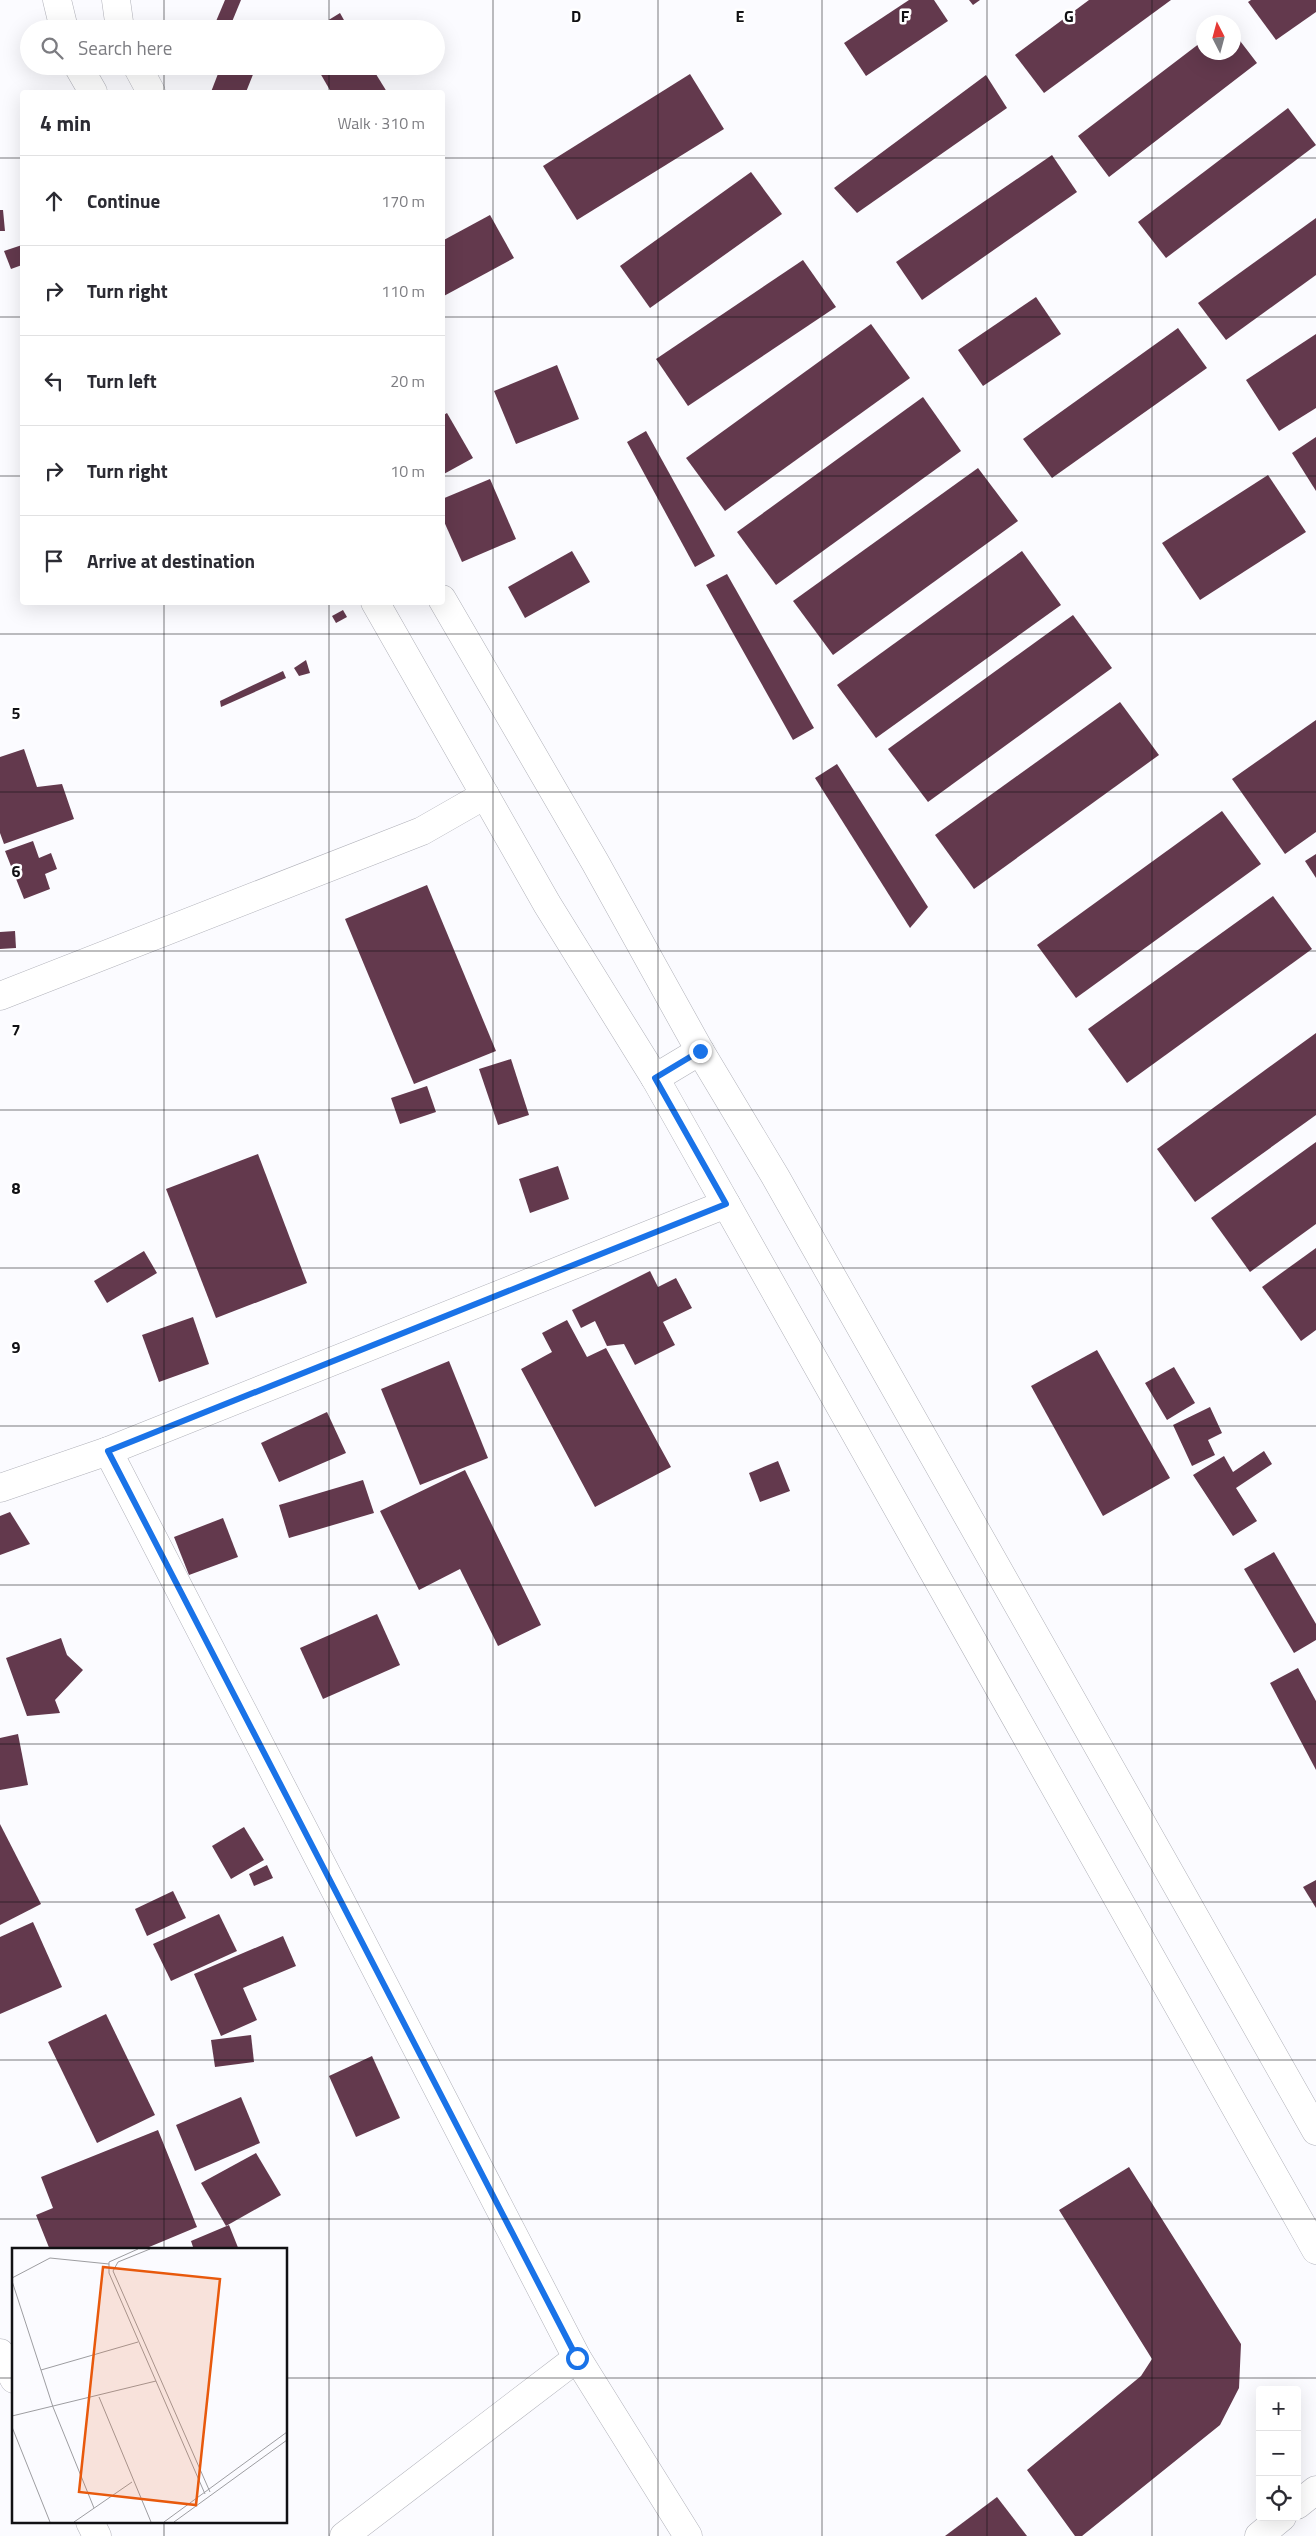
<!DOCTYPE html>
<meta charset="utf-8">
<style>
:root{--surface:#fff;--page:#f2f2f3;--text:#2b2b33;--muted:#7c7c81;--line:#e1e1e2}
body{margin:0;font-family:"Titillium Web",sans-serif;background:var(--page);color:var(--text)}
.controls{position:absolute;right:15px;bottom:15px;display:grid;overflow:hidden;border-radius:5px;box-shadow:0 5px 20px #0002}
.controls button{width:45px;height:45px;display:grid;place-items:center;padding:0;border:0;border-bottom:1px solid var(--line);background:var(--surface);color:var(--text);font:25px sans-serif}
.compass{position:absolute;left:1196px;top:15px;width:45px;height:45px;border-radius:50%;background:var(--surface);box-shadow:0 5px 20px #0002;rotate:354deg}
.stop{position:absolute;width:15px;height:15px;margin:-11px;border:4px solid #1a73e8;border-radius:50%;background:#fff}
.stop.end{background:#1a73e8;border-color:#fff;box-shadow:0 1px 5px #0008}
.list{margin:0;padding:0;list-style:none}
h2{display:flex;justify-content:space-between;align-items:center;height:65px;margin:0;padding:0 20px;font-size:21px}
h2 small{font-size:16px;font-weight:400;color:var(--muted)}
.list li{display:grid;grid-template-columns:32px 1fr auto;gap:15px;align-items:center;box-sizing:border-box;height:90px;padding:0 20px;border-top:1px solid var(--line)}
.list b{display:block;font-size:19px;white-space:nowrap}
.list em{font-size:16px;font-style:normal;color:var(--muted)}
.icon{flex:none;width:28px;height:28px;fill:none;stroke:currentColor;stroke-width:2;stroke-linecap:round;stroke-linejoin:round}
.map{position:relative;flex:none;width:1316px;height:2536px;overflow:hidden}
.search{position:absolute;background:var(--surface);box-shadow:0 5px 20px #0002;left:20px;top:20px;width:425px;height:55px;display:flex;align-items:center;gap:12px;box-sizing:border-box;padding:0 18px;border-radius:28px;color:var(--muted);font-size:19px}
.panel{position:absolute;background:var(--surface);box-shadow:0 5px 20px #0002;left:20px;top:90px;width:425px;height:515px;border-radius:5px}
.map>svg:first-child{display:block}
</style>
<div class="map">
<svg width="1316" height="2536" viewBox="0 0 1316 2536">
<rect width="100%" height="100%" fill="#fbfbff"/>
<g fill="#63394d">
<path d="M225,0h16l-12,29h-9l-6,-3z"/>
<path d="M909,0h25l14,21 -82,55 -22,-33z"/>
<path d="M969,0h11l-7,5z"/>
<path d="M1089,0h82l-127,93 -29,-38z"/>
<path d="M1251,0h65v12l-40,28 -28,-38z"/>
<path d="M340,13l9,16h-35z"/>
<path d="M1234,33l23,30 -148,114 -31,-41 126,-96v12h30z"/>
<path d="M221,66h17l16,6 -8,20h-35z"/>
<path d="M316,66h55l16,26h-56z"/>
<path d="M690,74l34,55 -147,91 -34,-54z"/>
<path d="M986,75l21,33 -150,105 -23,-25z"/>
<path d="M1288,108l28,37 -150,113 -28,-36z"/>
<path d="M1052,155l25,37 -155,108 -26,-38z"/>
<path d="M751,172l31,42 -132,94 -30,-42z"/>
<path d="M0,210h3l2,21h-5z"/>
<path d="M490,215l24,43 -72,39v-56z"/>
<path d="M1316,218v57l-90,65 -28,-37z"/>
<path d="M22,245v20l-11,4 -7,-18z"/>
<path d="M803,260l33,47 -148,99 -32,-47z"/>
<path d="M1036,297l25,37 -78,52 -25,-36z"/>
<path d="M871,324l39,54 -185,133 -39,-53z"/>
<path d="M1178,328l29,40 -155,110 -29,-39z"/>
<path d="M1316,334v74l-37,23 -33,-51z"/>
<path d="M557,365l22,54 -63,25 -22,-53z"/>
<path d="M923,397l38,54 -185,134 -39,-53z"/>
<path d="M447,413l26,45 -31,17v-59z"/>
<path d="M646,431l69,125 -20,11 -68,-125z"/>
<path d="M1316,437v54l-24,-38z"/>
<path d="M978,468l40,53 -185,134 -40,-54z"/>
<path d="M1268,475l38,57 -106,68 -38,-57z"/>
<path d="M490,479l26,60 -54,23 -20,-45v-18z"/>
<path d="M572,551l18,31 -65,36 -17,-31z"/>
<path d="M1022,551l39,54 -185,133 -39,-53z"/>
<path d="M727,574l87,154 -21,12 -87,-155z"/>
<path d="M343,610l4,7 -11,6 -4,-7z"/>
<path d="M1073,615l39,53 -184,134 -40,-53z"/>
<path d="M306,660l4,13 -11,3 -5,-8z"/>
<path d="M283,671l3,7 -65,29 -1,-6z"/>
<path d="M1120,702l39,53 -185,134 -39,-54z"/>
<path d="M1316,720v112l-31,22 -53,-75z"/>
<path d="M24,749l13,38 25,-3 12,35 -70,25 -4,-11v-76z"/>
<path d="M837,764l91,143 -18,21 -95,-150z"/>
<path d="M1222,811l39,53 -185,134 -39,-53z"/>
<path d="M33,841l6,17 12,-5 6,16 -12,5 5,15 -26,10 -19,-48z"/>
<path d="M1316,854v24l-11,-17z"/>
<path d="M427,885l69,166 -82,33 -69,-165z"/>
<path d="M1273,896l39,53 -185,134 -39,-54z"/>
<path d="M15,931l1,17 -16,1v-17z"/>
<path d="M1316,1033v82l-121,87 -38,-53z"/>
<path d="M511,1059l18,56 -31,10 -19,-56z"/>
<path d="M427,1086l9,26 -36,12 -9,-26z"/>
<path d="M1316,1142v82l-66,48 -39,-54z"/>
<path d="M258,1154l49,129 -91,35 -50,-129z"/>
<path d="M558,1166l11,33 -39,14 -11,-34z"/>
<path d="M1316,1248v82l-15,11 -39,-54z"/>
<path d="M144,1251l13,22 -50,30 -13,-22z"/>
<path d="M650,1271l8,16 18,-9 16,30 -29,14 12,23 -40,20 -11,-21 -17,2 -12,-25 -14,7 -9,-18z"/>
<path d="M193,1317l16,47 -50,18 -17,-47z"/>
<path d="M567,1320l20,37 19,-9 65,119 -76,40 -74,-138 31,-17 -10,-19z"/>
<path d="M1097,1350l73,128 -67,38 -72,-130z"/>
<path d="M449,1361l39,97 -68,27 -39,-96z"/>
<path d="M1174,1367l21,36 -28,17 -22,-37z"/>
<path d="M1210,1407l12,26 -14,7 7,15 -23,11 -19,-41z"/>
<path d="M327,1412l19,41 -67,29 -18,-39z"/>
<path d="M1264,1451l8,13 -36,24 21,33 -24,15 -40,-61 31,-19 9,16z"/>
<path d="M778,1461l12,30 -30,11 -11,-29z"/>
<path d="M465,1470l76,155 -43,21 -38,-77 -41,21 -39,-79z"/>
<path d="M363,1480l11,33 -85,25 -10,-33z"/>
<path d="M10,1512l20,32 -30,11v-39z"/>
<path d="M223,1518l15,39 -49,18 -15,-38z"/>
<path d="M1274,1552l42,72v16l-22,13 -50,-84z"/>
<path d="M377,1614l23,51 -77,34 -23,-51z"/>
<path d="M61,1638l6,17 16,15 -28,30 5,13 -33,3 -21,-58z"/>
<path d="M1298,1668l18,33v69l-46,-87z"/>
<path d="M18,1734l10,51 -28,5v-52z"/>
<path d="M0,1824l41,80 -41,21z"/>
<path d="M244,1827l20,33 -33,19 -19,-33z"/>
<path d="M267,1865l6,13 -19,8 -5,-12z"/>
<path d="M1316,1880v28l-13,-21z"/>
<path d="M173,1891l13,27 -39,18 -12,-27z"/>
<path d="M219,1914l18,37 -66,30 -18,-37z"/>
<path d="M33,1922l29,65 -62,27v-77z"/>
<path d="M283,1936l13,30 -53,22 14,32 -36,16 -27,-62z"/>
<path d="M106,2014l49,101 -58,28 -49,-101z"/>
<path d="M251,2035l3,27 -39,5 -4,-27z"/>
<path d="M372,2056l28,62 -44,19 -27,-61z"/>
<path d="M241,2097l19,46 -65,28 -19,-46z"/>
<path d="M158,2130l39,97 -55,23h-92l-14,-35 17,-7 -12,-31z"/>
<path d="M256,2153l25,42 -55,31 -25,-43z"/>
<path d="M1129,2167l112,177 -2,44 -19,37 -138,111h-7l-48,-66 114,-94 11,-17 -93,-149z"/>
<path d="M229,2225l10,25h-45l-3,-9z"/>
<path d="M997,2497l30,39h-82z"/>
</g>
<g fill="none" stroke-linecap="round" stroke-linejoin="round">
<g stroke="#b0b1b9" stroke-width="29">
<g id="minor">
<path d="M0,996l422,-165 63,-36"/>
<path d="M108,1451l469,907 111,178"/>
<path d="M0,1488l108,-37 618,-247"/>
<path d="M0,2353l14,26"/>
<path d="M90,2522l7,14"/>
<path d="M344,2536l233,-178"/>
</g>
</g>
<g stroke="#b0b1b9" stroke-width="29">
<g id="tertiary">
<path d="M57,0l7,29"/>
<path d="M116,0l4,29"/>
<path d="M78,66l15,26"/>
<path d="M137,66l14,26"/>
<path d="M442,599l153,263 105,189 75,125 541,955"/>
<path d="M375,602l172,302 108,174 661,1172"/>
<path d="M655,1078l45,-27"/>
</g>
</g>
<g stroke="#b0b1b9" stroke-width="29">
<g id="secondary">
<path d="M1297,2505l19,-15"/>
<path d="M1259,2536l23,-19"/>
</g>
</g>
<use href="#minor" stroke="#fff" stroke-width="28"/>
<use href="#tertiary" stroke="#fff" stroke-width="28"/>
<use href="#secondary" stroke="#fff" stroke-width="28"/>
</g>
<g fill="none" stroke-linecap="round" stroke-linejoin="round">
<path stroke="#1a73e8" stroke-width="6" d="M577,2358l-469,-907 618,-247 -71,-126 45,-27"/>
</g>
<path fill="none" stroke="#111114" stroke-width="1" stroke-opacity="0.55" d="M164,0v29M329,0v29M493,0v2536M658,0v2536M822,0v2536M987,0v2536M1152,0v2536M164,66v26M329,66v26M0,158h22M442,158h874M0,317h22M442,317h874M0,476h22M442,476h874M164,602v1648M329,602v1934M0,634h1316M0,792h1316M0,951h1316M0,1110h1316M0,1268h1316M0,1426h1316M0,1585h1316M0,1744h1316M0,1902h1316M0,2060h1316M0,2219h1316M0,2378h14M286,2378h1030M164,2522v14"/>
<g transform="translate(12 2248)">
<rect width="275" height="275" fill="#fbfbff"/>
<path fill="none" stroke="#9d9da1" stroke-width="1" d="M126,1l-29,13v11l96,221M138,1l-32,13 -5,9 97,221M0,30l38,-20 59,6M0,33l41,126 41,101M29,122l97,-28M87,149l52,125M0,168l144,-35M0,179l38,95M62,274l58,-40M152,274l123,-90M162,274l113,-82"/>
<path fill="#e8590c" fill-opacity="0.15" stroke="#e8590c" stroke-width="2.5" d="M91,19l117,12 -24,226 -117,-13z"/>
<rect width="275" height="275" fill="none" stroke="#111114" stroke-width="2.5"/>
</g>
<g font-size="16" text-anchor="middle" font-weight="bold" fill="#111114" stroke="#fff" stroke-width="5" stroke-linejoin="round" paint-order="stroke">
<text x="576" y="22">D</text>
<text x="740" y="22">E</text>
<text x="905" y="22">F</text>
<text x="1069" y="22">G</text>
<text x="16" y="719">5</text>
<text x="16" y="877">6</text>
<text x="16" y="1036">7</text>
<text x="16" y="1194">8</text>
<text x="16" y="1353">9</text>
</g>
</svg>
<div class="controls">
<button>+</button>
<button>−</button>
<button><svg class="icon" aria-label="locate" viewBox="0 0 24 24"><circle cx="12" cy="12" r="6"/><path d="M12 2v4M12 18v4M2 12h4M18 12h4"/></svg></button>
</div>
<svg class="compass" viewBox="-18 -18 36 36"><path d="M0-13l5 13h-10z" fill="#e53935"/><path d="M0 13l5-13h-10z" fill="#7c7c81"/></svg>
<div class="stop" style="left:577px;top:2358px"></div>
<div class="stop end" style="left:700px;top:1051px"></div>
<div class="search"><svg class="icon" aria-label="search" viewBox="0 0 24 24"><circle cx="10" cy="10" r="6"/><path d="M15 15l6 6"/></svg>Search here</div>
<section class="panel">
<h2>4 min<small>Walk · 310 m</small></h2>
<ul class="list">
<li><svg class="icon" aria-label="ahead" viewBox="0 0 24 24"><path d="M12 20V5M6 11l6-6 6 6"/></svg><div><b>Continue</b></div><em>170 m</em></li>
<li><svg class="icon" aria-label="right" viewBox="0 0 24 24"><path d="M7 20v-9h11M14 6l5 5-5 5"/></svg><div><b>Turn right</b></div><em>110 m</em></li>
<li><svg class="icon" aria-label="left" viewBox="0 0 24 24"><path d="M17 20v-9H6M10 6l-5 5 5 5"/></svg><div><b>Turn left</b></div><em>20 m</em></li>
<li><svg class="icon" aria-label="right" viewBox="0 0 24 24"><path d="M7 20v-9h11M14 6l5 5-5 5"/></svg><div><b>Turn right</b></div><em>10 m</em></li>
<li><svg class="icon" aria-label="arrive" viewBox="0 0 24 24"><path d="M6 21V4h12l-3 4 3 4H6"/></svg><div><b>Arrive at destination</b></div></li>
</ul>
</section>
</div>
